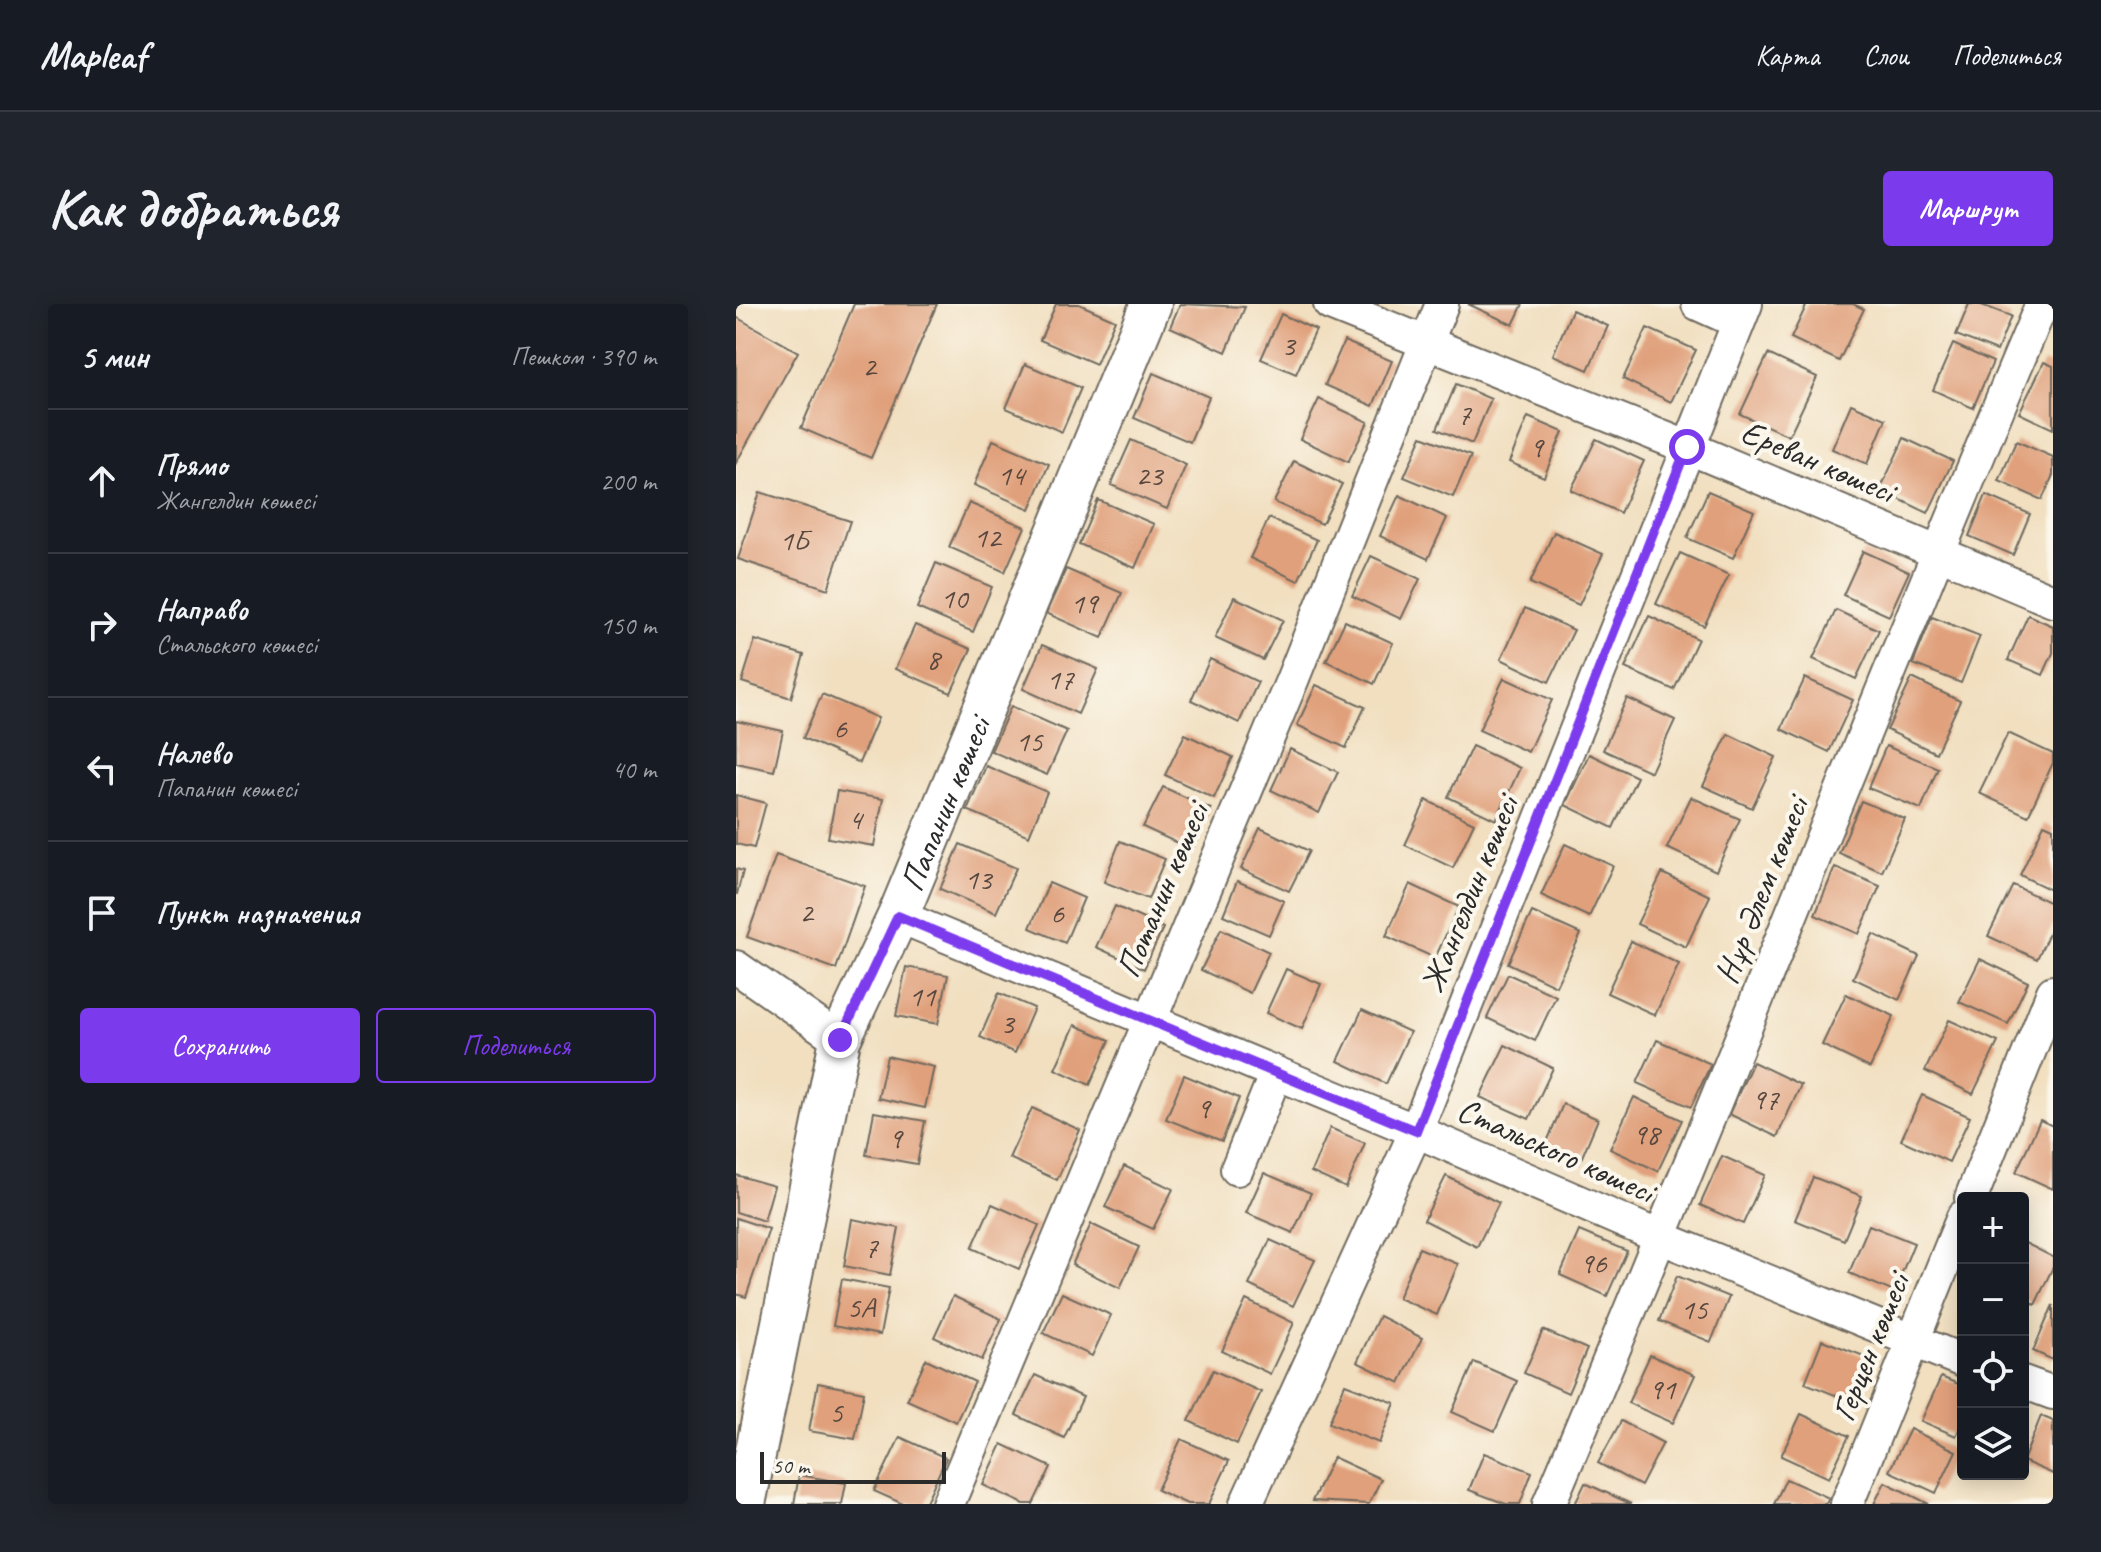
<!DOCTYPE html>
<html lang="ru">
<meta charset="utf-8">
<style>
:root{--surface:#171b24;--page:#20242c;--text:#f1f3f6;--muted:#9ea1a6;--line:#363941;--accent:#7c3aed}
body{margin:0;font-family:Caveat,sans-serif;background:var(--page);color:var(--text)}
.controls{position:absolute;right:24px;bottom:24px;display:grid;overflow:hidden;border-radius:8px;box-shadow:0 4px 20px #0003}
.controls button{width:72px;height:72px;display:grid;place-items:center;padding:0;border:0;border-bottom:2px solid var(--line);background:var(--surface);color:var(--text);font:40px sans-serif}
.scale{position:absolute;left:24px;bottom:20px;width:186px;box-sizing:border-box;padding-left:8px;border:4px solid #2b2b2b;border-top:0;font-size:22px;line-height:28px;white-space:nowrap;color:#2b2b2b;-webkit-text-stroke:6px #fbf7ec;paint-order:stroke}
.stop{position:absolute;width:24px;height:24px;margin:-18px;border:6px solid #7c3aed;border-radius:50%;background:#fff}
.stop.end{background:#7c3aed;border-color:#fff;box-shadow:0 2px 8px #0008}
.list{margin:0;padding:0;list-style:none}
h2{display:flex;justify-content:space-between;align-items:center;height:104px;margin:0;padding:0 32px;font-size:34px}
h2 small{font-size:26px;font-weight:400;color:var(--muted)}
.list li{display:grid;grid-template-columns:52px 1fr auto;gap:24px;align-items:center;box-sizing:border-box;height:144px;padding:0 32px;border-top:2px solid var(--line)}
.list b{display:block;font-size:30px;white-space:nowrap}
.list p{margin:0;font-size:26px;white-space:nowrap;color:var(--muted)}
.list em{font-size:26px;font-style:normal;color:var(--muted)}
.actions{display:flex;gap:16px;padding:24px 32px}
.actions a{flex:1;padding:18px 0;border:2px solid var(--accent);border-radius:8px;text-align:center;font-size:28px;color:var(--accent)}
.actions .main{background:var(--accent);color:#fff}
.icon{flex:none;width:44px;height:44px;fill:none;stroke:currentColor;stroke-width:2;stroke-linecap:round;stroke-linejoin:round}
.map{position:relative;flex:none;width:1317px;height:1200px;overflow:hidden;border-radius:8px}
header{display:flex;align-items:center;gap:48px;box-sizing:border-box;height:112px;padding:0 40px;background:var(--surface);border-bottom:2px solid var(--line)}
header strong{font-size:38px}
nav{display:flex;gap:44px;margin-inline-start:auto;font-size:28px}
.intro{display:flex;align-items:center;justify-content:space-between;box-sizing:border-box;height:192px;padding:0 48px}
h1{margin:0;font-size:56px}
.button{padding:20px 36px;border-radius:8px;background:var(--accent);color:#fff;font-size:28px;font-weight:700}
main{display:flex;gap:48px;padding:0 48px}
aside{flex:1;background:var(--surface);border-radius:8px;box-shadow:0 4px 20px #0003}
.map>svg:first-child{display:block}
</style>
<header>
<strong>Mapleaf</strong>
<nav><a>Карта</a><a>Слои</a><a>Поделиться</a></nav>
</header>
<div class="intro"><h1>Как добраться</h1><a class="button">Маршрут</a></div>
<main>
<aside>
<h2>5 мин<small>Пешком · 390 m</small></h2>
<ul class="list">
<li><svg class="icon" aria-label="ahead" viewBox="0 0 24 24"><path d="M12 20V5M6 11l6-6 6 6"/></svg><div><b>Прямо</b><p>Жангелдин көшесі</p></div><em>200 m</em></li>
<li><svg class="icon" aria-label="right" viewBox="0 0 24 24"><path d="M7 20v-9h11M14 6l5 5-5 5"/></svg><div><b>Направо</b><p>Стальского көшесі</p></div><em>150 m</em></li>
<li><svg class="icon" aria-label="left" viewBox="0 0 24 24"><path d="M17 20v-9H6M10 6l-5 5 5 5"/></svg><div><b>Налево</b><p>Папанин көшесі</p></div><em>40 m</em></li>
<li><svg class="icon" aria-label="arrive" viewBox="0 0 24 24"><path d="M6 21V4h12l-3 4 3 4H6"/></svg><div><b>Пункт назначения</b></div></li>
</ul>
<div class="actions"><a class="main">Сохранить</a><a>Поделиться</a></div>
</aside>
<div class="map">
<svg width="1317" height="1200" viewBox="0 0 1317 1200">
<rect width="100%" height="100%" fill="#fbf7ec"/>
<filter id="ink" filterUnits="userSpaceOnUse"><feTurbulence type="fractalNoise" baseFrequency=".0125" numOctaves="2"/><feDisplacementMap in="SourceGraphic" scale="16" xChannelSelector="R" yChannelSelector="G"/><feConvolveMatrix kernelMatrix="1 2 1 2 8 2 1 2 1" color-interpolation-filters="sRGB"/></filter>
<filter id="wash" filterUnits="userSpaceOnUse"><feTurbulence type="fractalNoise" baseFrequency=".006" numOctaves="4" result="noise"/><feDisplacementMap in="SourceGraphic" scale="32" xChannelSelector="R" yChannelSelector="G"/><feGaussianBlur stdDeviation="1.8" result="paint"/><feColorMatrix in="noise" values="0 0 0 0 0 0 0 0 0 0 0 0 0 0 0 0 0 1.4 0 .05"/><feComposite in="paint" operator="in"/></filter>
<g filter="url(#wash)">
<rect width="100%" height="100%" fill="#f1dfc0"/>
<g id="blocks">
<g fill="#e0a07b">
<path d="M118,0h83l-66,154 -70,-30z"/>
<path d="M320,0h23l36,16 -19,44 -56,-24z"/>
<path d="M444,0l65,3 -19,45 -56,-25z"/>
<path d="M732,0h55l-10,21z"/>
<path d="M1071,0h46l11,5 -25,52 -48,-23z"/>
<path d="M1233,0h10l32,12 -14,35 -41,-16z"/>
<path d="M836,6l36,16 -20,44 -35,-15z"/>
<path d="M545,10l35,16 -20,44 -35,-15z"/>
<path d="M0,13l62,35 -62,111z"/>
<path d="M911,24l49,22 -25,52 -48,-23z"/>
<path d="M608,37l48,20 -19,45 -48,-21z"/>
<path d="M1217,40l40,18 -20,46 -40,-18z"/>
<path d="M1032,50l49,23 -28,59 -49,-22z"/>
<path d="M1308,58l9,4v63l-34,-16z"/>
<path d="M289,60l56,24 -19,44 -56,-24z"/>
<path d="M417,69l56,24 -19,45 -56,-24z"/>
<path d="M720,80l35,15 -19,45 -35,-15z"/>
<path d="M583,95l49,23 -20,40 -48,-23z"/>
<path d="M1115,100l35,15 -19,45 -35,-15z"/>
<path d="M792,113l35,15 -19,45 -35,-15z"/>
<path d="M686,132l49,20 -18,41 -49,-20z"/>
<path d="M1168,134l49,23 -25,52 -48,-23z"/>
<path d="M860,135l48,22 -24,52 -49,-23z"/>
<path d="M257,136l56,24 -19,45 -56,-24z"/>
<path d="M395,136l55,25 -19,44 -56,-24z"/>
<path d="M1280,137l37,16v18l-11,25 -43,-19z"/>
<path d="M558,157l48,23 -20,40 -48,-22z"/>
<path d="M972,187l46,20 -21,47 -46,-20z"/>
<path d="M24,188l90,29 -22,68 -90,-30z"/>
<path d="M663,191l48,23 -19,41 -48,-23z"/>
<path d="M1250,191l44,19 -17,41 -44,-19z"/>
<path d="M362,196l56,24 -19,44 -56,-24z"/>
<path d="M233,199l56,24 -20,45 -56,-25z"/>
<path d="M533,214l48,22 -19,41 -48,-23z"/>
<path d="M818,228l49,22 -24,51 -49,-22z"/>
<path d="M1127,247l46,21 -20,44 -46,-21z"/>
<path d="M944,249l49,22 -25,51 -48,-22z"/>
<path d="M635,252l49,23 -19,40 -49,-23z"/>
<path d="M200,259l56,24 -19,45 -56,-24z"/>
<path d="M330,265l56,24 -20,45 -56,-25z"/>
<path d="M498,293l49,23 -20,40 -48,-22z"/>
<path d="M789,304l49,22 -25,52 -48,-23z"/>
<path d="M1100,306l43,20 -23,49 -43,-20z"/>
<path d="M1292,311l25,11v27l-10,22 -35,-15z"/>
<path d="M913,312l49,23 -24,51 -49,-22z"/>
<path d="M1196,313l48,19 -19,47 -48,-19z"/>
<path d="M609,317l48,22 -19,41 -48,-23z"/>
<path d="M179,321l56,24 -20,44 -56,-24z"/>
<path d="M19,336l49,15 -13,43 -49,-16z"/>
<path d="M306,341l56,24 -20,45 -55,-25z"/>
<path d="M474,355l48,23 -19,41 -48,-23z"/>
<path d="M768,374l48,22 -24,52 -49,-22z"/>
<path d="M1069,374l48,22 -24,52 -48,-23z"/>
<path d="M1176,374l48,23 -24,52 -49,-23z"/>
<path d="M580,381l49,22 -19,41 -49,-23z"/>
<path d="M86,390l56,24 -19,45 -56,-25z"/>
<path d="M891,394l48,22 -24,52 -48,-22z"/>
<path d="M275,402l56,25 -20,44 -56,-24z"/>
<path d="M0,417l47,10 -9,40 -38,-8z"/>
<path d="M1272,429l45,21v9l-25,53 -49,-23z"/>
<path d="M449,430l48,23 -19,41 -49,-23z"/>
<path d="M992,430l48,23 -24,51 -49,-22z"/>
<path d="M736,442l48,22 -24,52 -48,-23z"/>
<path d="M1150,442l52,22 -17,41 -53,-21z"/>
<path d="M554,445l48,23 -19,41 -48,-23z"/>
<path d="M853,450l48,23 -24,51 -48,-23z"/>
<path d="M250,462l61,26 -18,44 -62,-26z"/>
<path d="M427,483l48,22 -19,41 -49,-23z"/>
<path d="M101,487l46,8 -9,47 -46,-8z"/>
<path d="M0,491l30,8 -12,45 -18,-4z"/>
<path d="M955,493l49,22 -24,52 -49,-23z"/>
<path d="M690,496l48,23 -21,45 -48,-23z"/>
<path d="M1125,497l44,18 -23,53 -43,-19z"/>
<path d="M1308,520l9,4v63l-33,-16z"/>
<path d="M524,524l49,23 -20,40 -48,-22z"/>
<path d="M384,537l45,18 -17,40 -44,-17z"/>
<path d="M224,540l56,24 -20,45 -56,-24z"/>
<path d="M829,540l48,22 -24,51 -48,-22z"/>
<path d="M40,551l89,31 -29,83 -89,-32z"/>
<path d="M1099,563l45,19 -21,48 -44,-19z"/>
<path d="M0,565l7,2 -6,23h-1z"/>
<path d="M926,569l48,23 -24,51 -49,-23z"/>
<path d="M501,577l47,20 -15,34 -46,-20z"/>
<path d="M313,579l35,15 -19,45 -35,-15z"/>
<path d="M674,580l49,23 -24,51 -49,-22z"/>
<path d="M1277,581l40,19v20l-16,35 -49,-23z"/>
<path d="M379,602l48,22 -19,41 -48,-22z"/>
<path d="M796,608l49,22 -25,52 -48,-23z"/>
<path d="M485,625l48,23 -19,41 -49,-23z"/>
<path d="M1137,630l46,22 -20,44 -46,-22z"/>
<path d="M895,637l48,23 -24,51 -48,-22z"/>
<path d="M1244,655l48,23 -20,42 -49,-22z"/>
<path d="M170,663l42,8 -10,49 -42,-8z"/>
<path d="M550,665l35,15 -19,45 -36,-16z"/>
<path d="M772,670l48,22 -21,45 -48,-23z"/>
<path d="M263,689l35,15 -19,45 -35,-16z"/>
<path d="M1110,690l48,22 -24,52 -48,-23z"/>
<path d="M626,706l48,22 -24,52 -48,-23z"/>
<path d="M1213,716l49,22 -25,52 -48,-23z"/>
<path d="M339,721l35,15 -20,45 -35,-16z"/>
<path d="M921,736l54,24 -20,43 -54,-24z"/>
<path d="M769,741l48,23 -24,51 -49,-22z"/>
<path d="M151,752l47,11 -9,41 -47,-10z"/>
<path d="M1017,758l48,23 -24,52 -48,-23z"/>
<path d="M448,771l55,23 -17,43 -56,-22z"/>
<path d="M1186,791l48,22 -21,45 -48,-22z"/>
<path d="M898,793l48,23 -24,51 -48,-22z"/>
<path d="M827,800l35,15 -19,45 -35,-15z"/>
<path d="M296,804l48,22 -23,50 -48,-22z"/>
<path d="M138,808l51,9 -8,43 -51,-9z"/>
<path d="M1304,816l13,6v63l-37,-17z"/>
<path d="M594,824l35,15 -19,45 -35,-16z"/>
<path d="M986,852l43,19 -22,49 -43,-19z"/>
<path d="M388,862l49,23 -20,40 -48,-22z"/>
<path d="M528,869l47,20 -18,40 -47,-20z"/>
<path d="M0,871l38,11 -10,35 -28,-9z"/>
<path d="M710,872l53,27 -22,44 -53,-27z"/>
<path d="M1077,873l49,19 -18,44 -49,-20z"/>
<path d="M256,900l47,21 -20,44 -47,-21z"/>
<path d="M0,914l33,11 -23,68 -10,-3z"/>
<path d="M116,915l47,9 -9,47 -46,-9z"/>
<path d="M355,920l48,23 -19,41 -48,-23z"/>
<path d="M1133,921l45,18 -20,49 -45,-19z"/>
<path d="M843,927l48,20 -20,45 -47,-21z"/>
<path d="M534,936l45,20 -22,46 -44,-21z"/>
<path d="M1287,938l30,15v10l-18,38 -12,-6z"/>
<path d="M683,944l39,16 -21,51 -39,-17z"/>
<path d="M941,972l52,21 -18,45 -52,-21z"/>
<path d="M106,975l47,9 -9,47 -47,-9z"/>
<path d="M326,989l49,22 -19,41 -49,-23z"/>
<path d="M217,992l48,23 -19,41 -48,-23z"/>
<path d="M510,996l48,23 -24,51 -48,-23z"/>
<path d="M1317,1001v55l-20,-9z"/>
<path d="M643,1012l43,22 -22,45 -43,-21z"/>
<path d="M807,1026l44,19 -19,44 -44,-20z"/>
<path d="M1086,1036l50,19 -17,44 -50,-20z"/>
<path d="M914,1051l45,20 -22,48 -45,-20z"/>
<path d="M190,1055l49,23 -19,40 -49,-22z"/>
<path d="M738,1058l43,19 -22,50 -43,-19z"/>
<path d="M477,1066l48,22 -24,52 -48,-23z"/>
<path d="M299,1071l48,22 -19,41 -48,-23z"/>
<path d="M1205,1073l22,9v35l-7,15 -35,-15z"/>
<path d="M82,1079l46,9 -9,47 -46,-8z"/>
<path d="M609,1080l50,19 -16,40 -50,-20z"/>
<path d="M1065,1110l48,22 -20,42 -48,-22z"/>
<path d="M1305,1112l12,5v53l-30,-13z"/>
<path d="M885,1117l42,22 -22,43 -43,-23z"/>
<path d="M1174,1125l46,22 -20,42 -47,-22z"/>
<path d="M164,1133l46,21 -21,46h-22l-29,-13z"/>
<path d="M445,1135l48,22 -20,43h-22l-30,-14z"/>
<path d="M266,1140l49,23 -18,37h-9l-41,-19z"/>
<path d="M748,1149l48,19 -12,32h-14l-37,-14z"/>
<path d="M597,1153l48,22 -12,25 -57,-3z"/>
<path d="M63,1171l47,8 -4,21h-48z"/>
<path d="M1050,1175l43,19 -3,6h-52z"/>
<path d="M1149,1178l44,22h-55z"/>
<path d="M849,1179l46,21h-56z"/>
</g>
</g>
</g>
<g filter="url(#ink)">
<use href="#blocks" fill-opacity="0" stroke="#706a5f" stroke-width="2"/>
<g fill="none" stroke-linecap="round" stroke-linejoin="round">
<g stroke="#706a5f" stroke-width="36">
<g id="minor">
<path d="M594,0l357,143 366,154"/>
<path d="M962,0l40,18"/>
<path d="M162,612l518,215 246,107 301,123"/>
<path d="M0,663l104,73"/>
<path d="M501,865l39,-96"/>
<path d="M1235,894l82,-206"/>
<path d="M1287,1078l30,11"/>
<path d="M212,1200l345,-826 149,-374"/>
<path d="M510,1200l170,-373 330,-827"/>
<path d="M813,1200c169,-398 324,-802 493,-1200"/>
<path d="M1111,1200l116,-287"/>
</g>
</g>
<g stroke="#706a5f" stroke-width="44">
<g id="major">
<path id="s1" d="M9,1200l95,-464 58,-124 253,-612"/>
</g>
</g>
<use href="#minor" stroke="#fff" stroke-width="32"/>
<use href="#major" stroke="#fff" stroke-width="40"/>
</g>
</g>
<g fill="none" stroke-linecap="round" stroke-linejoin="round" filter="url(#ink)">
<path stroke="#7c3aed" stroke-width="10" d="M104,736l58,-124 518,215 271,-684"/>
</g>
<g text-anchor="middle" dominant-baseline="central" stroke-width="8" stroke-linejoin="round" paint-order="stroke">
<g font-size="30" fill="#58483f">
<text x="552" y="41">3</text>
<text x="133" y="62">2</text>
<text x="728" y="110">7</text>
<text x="800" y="143">9</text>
<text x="275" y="171">14</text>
<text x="413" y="171">23</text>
<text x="251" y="233">12</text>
<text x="58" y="236">1Б</text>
<text x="218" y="294">10</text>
<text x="348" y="299">19</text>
<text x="197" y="355">8</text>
<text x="324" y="375">17</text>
<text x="104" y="424">6</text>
<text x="293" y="437">15</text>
<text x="119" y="515">4</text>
<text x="242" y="575">13</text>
<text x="70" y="608">2</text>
<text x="321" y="609">6</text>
<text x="186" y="692">11</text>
<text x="271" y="719">3</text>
<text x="1029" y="795">97</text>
<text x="467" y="804">9</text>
<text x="910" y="830">98</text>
<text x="159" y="834">9</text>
<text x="135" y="943">7</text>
<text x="857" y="959">96</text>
<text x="125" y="1003">5А</text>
<text x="958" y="1005">15</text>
<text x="926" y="1085">91</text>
<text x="100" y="1108">5</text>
</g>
<g font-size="34" fill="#2b2b2b" stroke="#fbf7ec">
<text transform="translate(1082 157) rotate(23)">Ереван көшесі</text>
<text stroke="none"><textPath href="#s1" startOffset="732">Папанин көшесі</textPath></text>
<text transform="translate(426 586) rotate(-67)">Потанин көшесі</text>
<text transform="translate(1025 586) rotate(-68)">Нұр Әлем көшесі</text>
<text transform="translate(733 590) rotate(-68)">Жангелдин көшесі</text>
<text transform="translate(820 846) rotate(24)">Стальского көшесі</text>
<text transform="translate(1134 1043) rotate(-68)">Герцен көшесі</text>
</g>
</g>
</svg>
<div class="controls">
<button>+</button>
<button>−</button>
<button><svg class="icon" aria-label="locate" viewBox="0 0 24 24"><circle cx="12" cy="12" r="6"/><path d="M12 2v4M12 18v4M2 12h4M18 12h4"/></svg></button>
<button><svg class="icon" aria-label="layers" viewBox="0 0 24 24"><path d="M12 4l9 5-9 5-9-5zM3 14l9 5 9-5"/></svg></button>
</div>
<div class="scale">50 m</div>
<div class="stop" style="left:951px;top:143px"></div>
<div class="stop end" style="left:104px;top:736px"></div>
</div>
</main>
